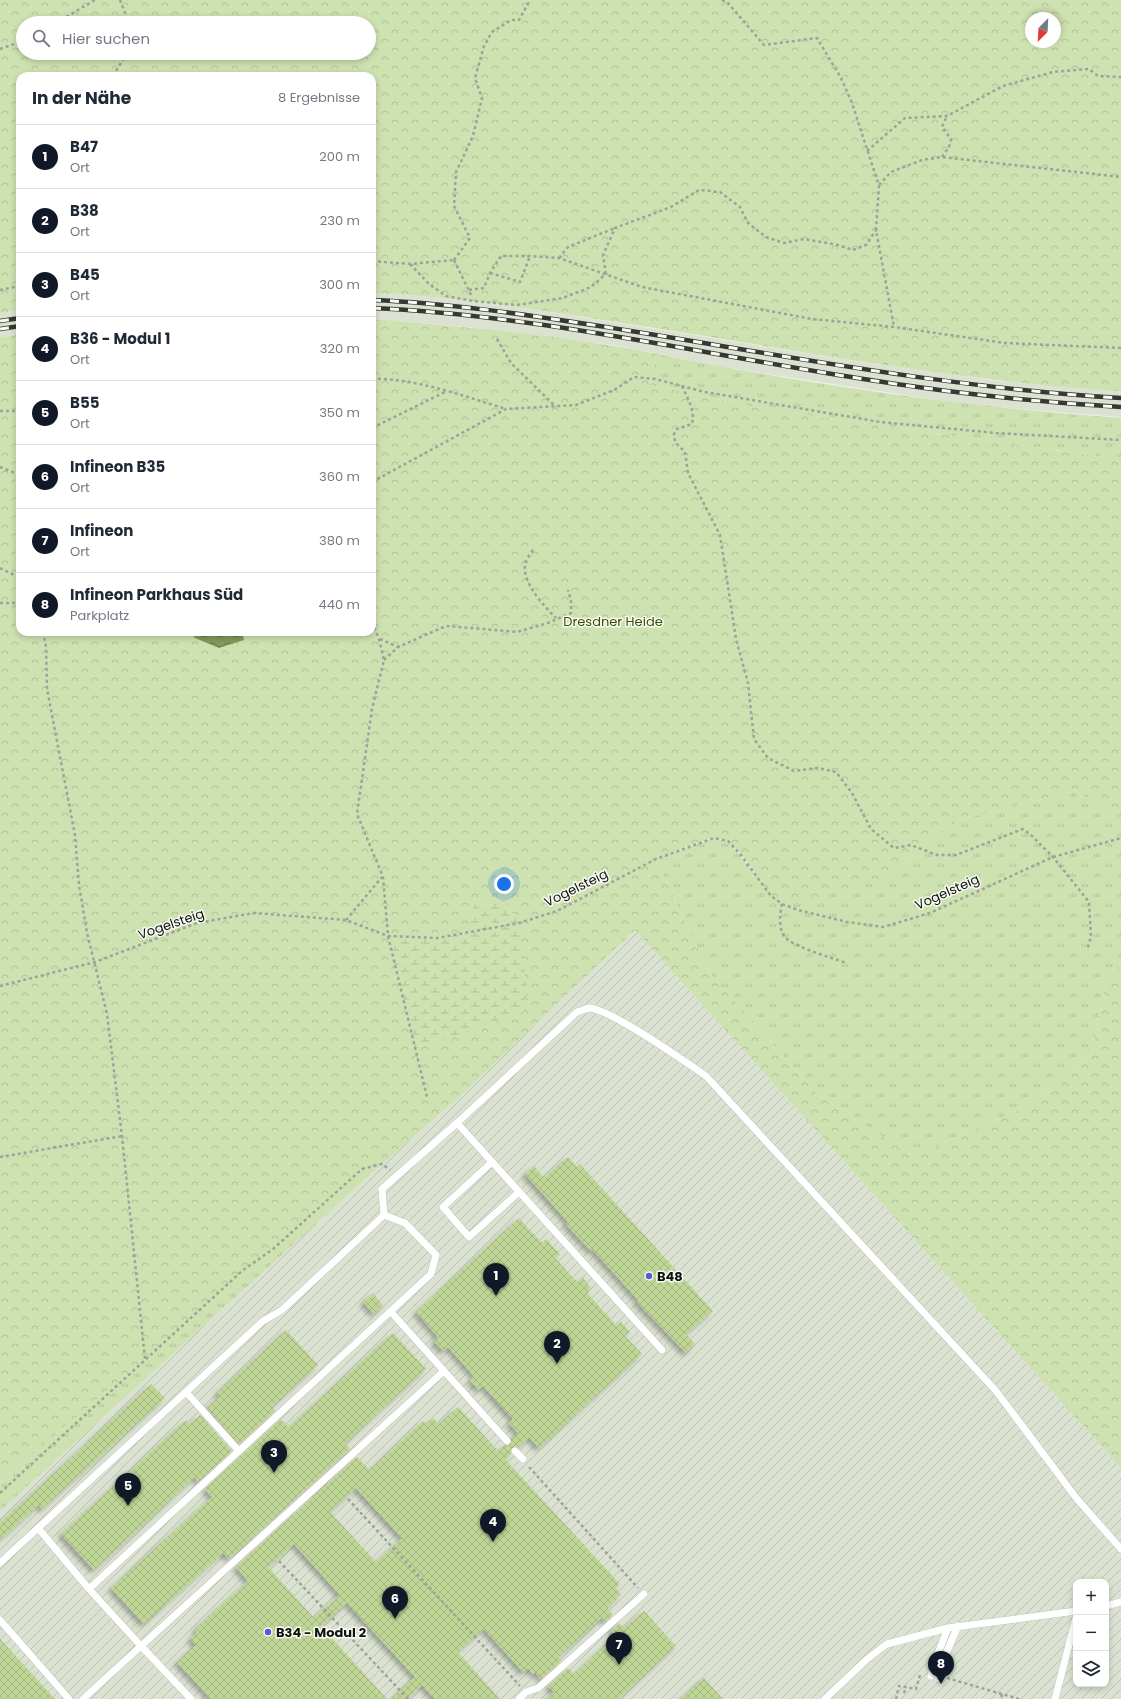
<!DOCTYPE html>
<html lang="de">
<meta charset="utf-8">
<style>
:root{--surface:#fff;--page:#f6f6f7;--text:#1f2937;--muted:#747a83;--line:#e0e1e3;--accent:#111827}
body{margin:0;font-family:Poppins,sans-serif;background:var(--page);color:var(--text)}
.controls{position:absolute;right:12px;bottom:12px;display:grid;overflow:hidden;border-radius:8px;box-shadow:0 2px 6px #0003}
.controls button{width:36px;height:36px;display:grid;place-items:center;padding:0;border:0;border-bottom:1px solid var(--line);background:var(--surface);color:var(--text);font:20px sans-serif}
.compass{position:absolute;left:1025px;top:12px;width:36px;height:36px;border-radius:50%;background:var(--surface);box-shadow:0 2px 6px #0003;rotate:204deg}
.you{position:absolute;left:504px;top:884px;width:14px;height:14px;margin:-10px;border:3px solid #fff;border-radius:50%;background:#1a73e8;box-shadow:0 0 0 6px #1a73e833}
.badge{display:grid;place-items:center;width:26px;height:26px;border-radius:50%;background:var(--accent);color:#fff;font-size:13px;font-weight:700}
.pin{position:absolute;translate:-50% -33px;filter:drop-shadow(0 1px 2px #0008)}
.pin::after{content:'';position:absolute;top:21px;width:14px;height:12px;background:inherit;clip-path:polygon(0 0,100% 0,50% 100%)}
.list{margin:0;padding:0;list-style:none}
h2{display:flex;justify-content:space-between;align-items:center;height:52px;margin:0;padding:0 16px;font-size:17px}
h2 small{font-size:13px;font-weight:400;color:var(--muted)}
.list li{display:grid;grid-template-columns:26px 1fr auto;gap:12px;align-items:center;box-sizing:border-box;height:64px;padding:0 16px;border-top:1px solid var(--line)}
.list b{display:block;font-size:15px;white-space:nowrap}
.list p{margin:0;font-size:13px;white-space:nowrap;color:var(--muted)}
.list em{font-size:13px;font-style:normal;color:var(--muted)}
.icon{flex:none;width:22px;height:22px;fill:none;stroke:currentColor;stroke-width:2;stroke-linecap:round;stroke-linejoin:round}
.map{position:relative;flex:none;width:1121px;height:1699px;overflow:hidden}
.search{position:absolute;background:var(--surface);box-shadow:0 2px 6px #0003;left:16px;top:16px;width:360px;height:44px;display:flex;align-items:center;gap:10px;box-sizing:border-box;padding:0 14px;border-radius:22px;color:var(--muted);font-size:15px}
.panel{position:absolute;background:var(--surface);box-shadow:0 2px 6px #0003;left:16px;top:72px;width:360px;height:564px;border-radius:12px}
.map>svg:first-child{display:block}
</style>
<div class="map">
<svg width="1121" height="1699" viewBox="0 0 1121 1699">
<defs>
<pattern id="industrial-furrows" width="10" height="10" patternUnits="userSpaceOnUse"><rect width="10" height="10" fill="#dbe2d1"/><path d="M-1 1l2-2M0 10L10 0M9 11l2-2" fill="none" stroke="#bbc1b2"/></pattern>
<pattern id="grass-tufts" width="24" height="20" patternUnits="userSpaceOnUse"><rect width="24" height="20" fill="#cee1b1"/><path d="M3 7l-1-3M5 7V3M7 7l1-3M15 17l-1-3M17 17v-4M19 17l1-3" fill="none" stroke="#b0c097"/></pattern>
<pattern id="forest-crowns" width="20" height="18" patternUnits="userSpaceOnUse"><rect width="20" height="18" fill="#cee1b1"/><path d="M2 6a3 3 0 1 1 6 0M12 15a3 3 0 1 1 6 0" fill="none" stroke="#b0c097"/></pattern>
<pattern id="wetland-marsh" width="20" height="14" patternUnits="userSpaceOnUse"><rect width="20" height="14" fill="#cee1b1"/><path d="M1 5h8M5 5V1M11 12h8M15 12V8" fill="none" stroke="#b0c097"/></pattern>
<pattern id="water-waves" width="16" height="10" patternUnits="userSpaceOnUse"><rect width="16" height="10" fill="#83995c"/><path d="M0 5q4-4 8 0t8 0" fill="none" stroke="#6a7b4a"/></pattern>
<pattern id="building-cross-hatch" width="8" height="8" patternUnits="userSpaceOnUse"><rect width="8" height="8" fill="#bfd697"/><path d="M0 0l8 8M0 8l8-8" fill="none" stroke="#a3b781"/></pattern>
<filter id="shadow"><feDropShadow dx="-3.5" dy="3.5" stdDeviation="2" flood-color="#0004"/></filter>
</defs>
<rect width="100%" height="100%" fill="#eaeee4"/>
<g fill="#dbe2d1">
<path d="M372,293l61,4 91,11 337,54 136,19 124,10v26l-150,-12 -248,-38 -109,-22 -145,-18 -97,-8z"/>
<path d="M20,310v24l-20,4v-25z"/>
</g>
<path fill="url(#industrial-furrows)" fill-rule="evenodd" d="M635,930l486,538v231h-1121v-188l382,-347 76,-66zM1076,1582h30v102h-30z"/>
<g fill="url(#grass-tufts)">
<path d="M657,354c152,31 308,53 464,64v39h-17l-341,-48 -113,-24z"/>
<path d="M1074,791l47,22v149l-14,16 -16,78 -70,53 -107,47 -94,-59 -112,-126 -52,-112 58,-21 14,3 27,33 131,3 72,-57z"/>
<path d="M382,1164l-382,347v-30l145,-122 97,-88 31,-22 89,-80z"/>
</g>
<g fill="url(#forest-crowns)" fill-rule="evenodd">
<path d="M0,0h1121v391c-173,-10 -340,-44 -511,-70 -79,-12 -158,-25 -238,-28v-217h-352v234l-20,3zM1031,18h24v24h-24zM23,23h346v30h-346z"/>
<path d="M372,319c95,8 191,16 285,35l-7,31 113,24 341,48h17v356l-47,-22 -116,29 -72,57 -77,23 -38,-4c-12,-16 -35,-59 -57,-58 -9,1 -47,17 -58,21l52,112 112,126 94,59 107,-47 70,-53 16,-78 14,-16v506l-486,-538 -177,168 -76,66 -20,5 -89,80 -31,23 -97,87 -145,122v-1143l20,-4v298h169l6,6 48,2 -1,-8h130zM467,933l-53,116 -26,-113 49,2z"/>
</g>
<path fill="url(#wetland-marsh)" d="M504,899l15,24 10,87 -115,39 -26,-113 49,2 30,-5 7,-28z"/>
<path fill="url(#water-waves)" d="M189,632h53l2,8 -25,8 -24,-10z"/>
<g fill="url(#building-cross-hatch)" fill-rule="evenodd" filter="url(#shadow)">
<path d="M568,1157l9,10 3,-3 133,147 -27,23 9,10 -9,9 -49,-51 2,-1 -47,-52 -1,2 -18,-19 -7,-8 2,-2 -43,-48 9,-8 10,12z"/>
<path d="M519,1218l23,25 4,-4 14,15 -5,4 22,24 5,-5 9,11 -4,5 30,33 4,-4 9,10 -5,4 17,18 -103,94 -10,-11 -11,10h-6l-1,7 -6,5 115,125 -5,4 6,6 -14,14 6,7 -8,7 -3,-4 -44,39 3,4 -20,18 -6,-7 -2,2 -5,-6 -5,4 -39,-43 -26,23 42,47h-65l-13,-14 -15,14h-16l24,-22 -68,-74 -26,23 66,73h-176l-34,-37 19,-17 -6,-6 7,-7 -2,-3 53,-48 -12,-14 121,-110 13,13 53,-49 3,3 7,-6 6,6 19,-17 40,44 7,-6 6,-1v-5l7,-6 -9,-10 4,-4 -30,-33 -4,4 -9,-10 4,-4 -26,-29 -5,4 -9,-10 4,-4 -22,-25zM356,1488l46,50 -26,24 -46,-50zM294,1544l46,51 -26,23 -46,-51z"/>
<path d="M373,1293l10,12 -9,9 -11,-12z"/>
<path d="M286,1330l32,35 -47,42 4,4 -36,33 -32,-36 13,-12 -3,-3z"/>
<path d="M393,1333l33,36 -81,74 5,6 -121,110 -6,-6 -79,71 -33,-36 101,-91 -7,-8 76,-70 8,8z"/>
<path d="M151,1384l14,14 -123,111 -3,-4 -39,35v-17z"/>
<path d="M200,1415l32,36 -34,31 -3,-5 -101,93 -33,-36 125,-114 4,4z"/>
<path d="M644,1611l32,35 -58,53h-72l8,-7 -6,-6 20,-18 6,6 42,-38 -5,-6 8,-7 5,5z"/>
<path d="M0,1639l55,60h-55z"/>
<path d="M704,1678l19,21h-43z"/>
</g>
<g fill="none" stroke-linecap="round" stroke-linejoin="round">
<g stroke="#c2c6bc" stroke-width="8">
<g id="service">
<path d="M457,1123l205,227"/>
<path d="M492,1162l-49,45 26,30 50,-45"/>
<path d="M391,1312l116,129"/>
<path d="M186,1392l53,59"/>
<path d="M515,1451l8,8"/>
<path d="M38,1528l51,61 342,-315 5,-19 -31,-32 -21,-8"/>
<path d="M0,1563l263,-242 19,-11 102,-95 -2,-26 75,-66 120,-111c4,-1 8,-3 12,-4 19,0 97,54 117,68l290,315 81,108 44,50"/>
<path d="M89,1589l52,57 303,-275"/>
<path d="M1106,1606l15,-4"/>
<path d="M0,1620l69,79"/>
<path d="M935,1661l13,-33"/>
<path d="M942,1663l16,-37"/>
<path d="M83,1699l58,-53 50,53"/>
<path d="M519,1699l7,-7 12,-4 106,-94"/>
<path d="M825,1699l42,-40 20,-15 61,-16 128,-17"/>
<path d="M1055,1699l21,-81"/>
</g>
</g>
<g stroke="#9fa29a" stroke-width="2.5" stroke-dasharray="3 3" stroke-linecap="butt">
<path d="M120,0l9,23"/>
<path d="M722,0l6,3 36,42 53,-7 24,40 11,25 27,83 -3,44 18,97"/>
<path d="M56,23l39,-23"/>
<path d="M0,49l23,-8"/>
<path d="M113,76l14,-23"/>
<path d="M867,151l38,-33 42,-2 56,-30 50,-14 36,-3 9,7 23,1"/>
<path d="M942,157l7,-10 2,-8 -9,-12 5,-11"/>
<path d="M879,185l12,-13 31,-12 20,-3 179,20"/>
<path d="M559,258l9,-11 47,-19"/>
<path d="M454,260l16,-22 -16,-32 2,-34 17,-36 9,-38 -7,-20 9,-32 8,-14 19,-12h8l11,-20"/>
<path d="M454,260l18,37"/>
<path d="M372,261l38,3 44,-4"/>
<path d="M410,264l19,20 17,12 27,5 44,4 46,-7 28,-11 15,-13"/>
<path d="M490,273l30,9 10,-26"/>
<path d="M606,274l-3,-19 12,-27 56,-21 28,-17 21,2 20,15 8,16 18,14 18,6 20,-4 34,6 15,5 13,-5 10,-15"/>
<path d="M0,290l20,-4"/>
<path d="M469,290l15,-2 6,-15 11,-17h29l29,2 83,29 170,32 82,8 111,16 116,5"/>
<path d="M497,339l14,24 45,44"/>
<path d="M372,379c39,-2 95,18 134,30"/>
<path d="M682,386c6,13 13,24 10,38l-15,5 -3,5 1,8 10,10 3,21 32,62 16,104 12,44 6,56 14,19 26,13 24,-3 18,4 16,21 19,36 23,19 17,-3 26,10h19l67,-26 7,5 23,23 36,45 2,35 -4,13"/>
<path d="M0,411h20"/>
<path d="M372,428l75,-37"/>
<path d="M0,467l20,8"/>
<path d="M372,482l134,-73 70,-4 38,-15 20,-13 21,2 50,13 175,30 116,11 125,7"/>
<path d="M533,550c-2,3 -5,7 -7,11 -7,19 18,45 30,57"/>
<path d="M0,568l20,10"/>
<path d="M0,603h20"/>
<path d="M372,622l7,17 5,21 -12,49 -15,105 26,63 5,59 39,161"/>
<path d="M43,632l3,15 1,42 28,146 4,50 8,48 20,81 15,122 23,223"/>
<path d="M380,639l18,8"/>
<path d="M384,660l14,-13 48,-21 71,6 31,-9 23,-10v-12l-3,-11"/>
<path d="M782,904c-2,9 -4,25 3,33 8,10 48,21 61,26"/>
<path d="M346,920l36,-43"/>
<path d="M0,986l95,-24 102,-39 57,-10 92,7 42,16 49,2 82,-15 38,-12 99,-52 58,-21 14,3 13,14 30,41 11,8 16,6 49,12 36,5 47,-14 123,-56 68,-19"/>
<path d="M0,1157l122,-21"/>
<path d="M529,1467l109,121"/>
<path d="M0,1493l242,-222 31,-22 89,-80 20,-5 8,6"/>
<path d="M348,1499l172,187"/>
<path d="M279,1561l129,138"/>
<path d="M947,1678l72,21"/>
<path d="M904,1693l2,-6"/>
<path d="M896,1699l3,-13 17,3 4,-14"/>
</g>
<use href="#service" stroke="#fff" stroke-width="7"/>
<g stroke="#373834" stroke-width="4.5">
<g id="rail">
<path d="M372,300c78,3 156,15 234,27 171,27 341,61 515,71"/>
<path d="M372,308c163,7 324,45 485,70 87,14 176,24 264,29"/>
<path d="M0,321l20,-3"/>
<path d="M0,329l20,-3"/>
</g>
</g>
<use href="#rail" stroke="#f8fcf2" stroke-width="3" stroke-dasharray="9" stroke-linecap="butt"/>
<g stroke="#c2c6bc" stroke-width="8" stroke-linecap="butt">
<g id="service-bridge">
<path d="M931,1676l4,-15"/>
<path d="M938,1678l4,-15"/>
</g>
</g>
<path stroke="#9fa29a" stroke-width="2.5" stroke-dasharray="3 3" stroke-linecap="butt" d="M1001,1697l2,-5"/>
<use href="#service-bridge" stroke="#fff" stroke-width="7"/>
</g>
<g fill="#535ed4" stroke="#f8fcf2" stroke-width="1.5">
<circle cx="649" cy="1276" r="4"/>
<circle cx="268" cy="1632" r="4"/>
</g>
<g text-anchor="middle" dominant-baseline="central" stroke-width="3" stroke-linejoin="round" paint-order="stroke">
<g font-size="13" fill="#394d05" stroke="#f8fcf2">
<text x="613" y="621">Dresdner Heide</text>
</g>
<g font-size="13" fill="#11120f" stroke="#f8fcf2">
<text transform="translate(576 888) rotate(-26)">Vogelsteig</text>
<text transform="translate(947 892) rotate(-24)">Vogelsteig</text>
<text transform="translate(171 924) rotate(-19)">Vogelsteig</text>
</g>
<g font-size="13" font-weight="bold" fill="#11120f" stroke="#f8fcf2" text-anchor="start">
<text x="657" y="1276">B48</text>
<text x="276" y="1632">B34 - Modul 2</text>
</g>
</g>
</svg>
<div class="controls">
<button>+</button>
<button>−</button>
<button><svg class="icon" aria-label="layers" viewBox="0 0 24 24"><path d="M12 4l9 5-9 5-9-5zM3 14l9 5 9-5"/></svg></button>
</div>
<svg class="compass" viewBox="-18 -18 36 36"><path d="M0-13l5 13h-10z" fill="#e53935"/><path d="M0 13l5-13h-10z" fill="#747a83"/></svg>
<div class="you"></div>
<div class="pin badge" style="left:496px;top:1296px">1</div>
<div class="pin badge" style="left:557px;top:1364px">2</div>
<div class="pin badge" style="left:274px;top:1473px">3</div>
<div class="pin badge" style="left:493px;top:1542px">4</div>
<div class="pin badge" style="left:128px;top:1506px">5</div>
<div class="pin badge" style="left:395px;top:1619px">6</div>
<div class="pin badge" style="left:619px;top:1665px">7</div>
<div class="pin badge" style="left:941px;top:1684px">8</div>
<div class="search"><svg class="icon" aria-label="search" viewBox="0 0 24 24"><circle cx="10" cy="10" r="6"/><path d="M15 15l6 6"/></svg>Hier suchen</div>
<section class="panel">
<h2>In der Nähe<small>8 Ergebnisse</small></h2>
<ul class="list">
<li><span class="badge">1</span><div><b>B47</b><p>Ort</p></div><em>200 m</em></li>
<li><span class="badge">2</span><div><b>B38</b><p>Ort</p></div><em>230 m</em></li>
<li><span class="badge">3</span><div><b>B45</b><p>Ort</p></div><em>300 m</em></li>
<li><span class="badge">4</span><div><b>B36 - Modul 1</b><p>Ort</p></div><em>320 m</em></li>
<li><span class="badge">5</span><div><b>B55</b><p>Ort</p></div><em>350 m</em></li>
<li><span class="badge">6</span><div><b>Infineon B35</b><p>Ort</p></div><em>360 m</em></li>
<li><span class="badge">7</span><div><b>Infineon</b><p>Ort</p></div><em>380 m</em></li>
<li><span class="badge">8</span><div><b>Infineon Parkhaus Süd</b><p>Parkplatz</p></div><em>440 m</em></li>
</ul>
</section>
</div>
